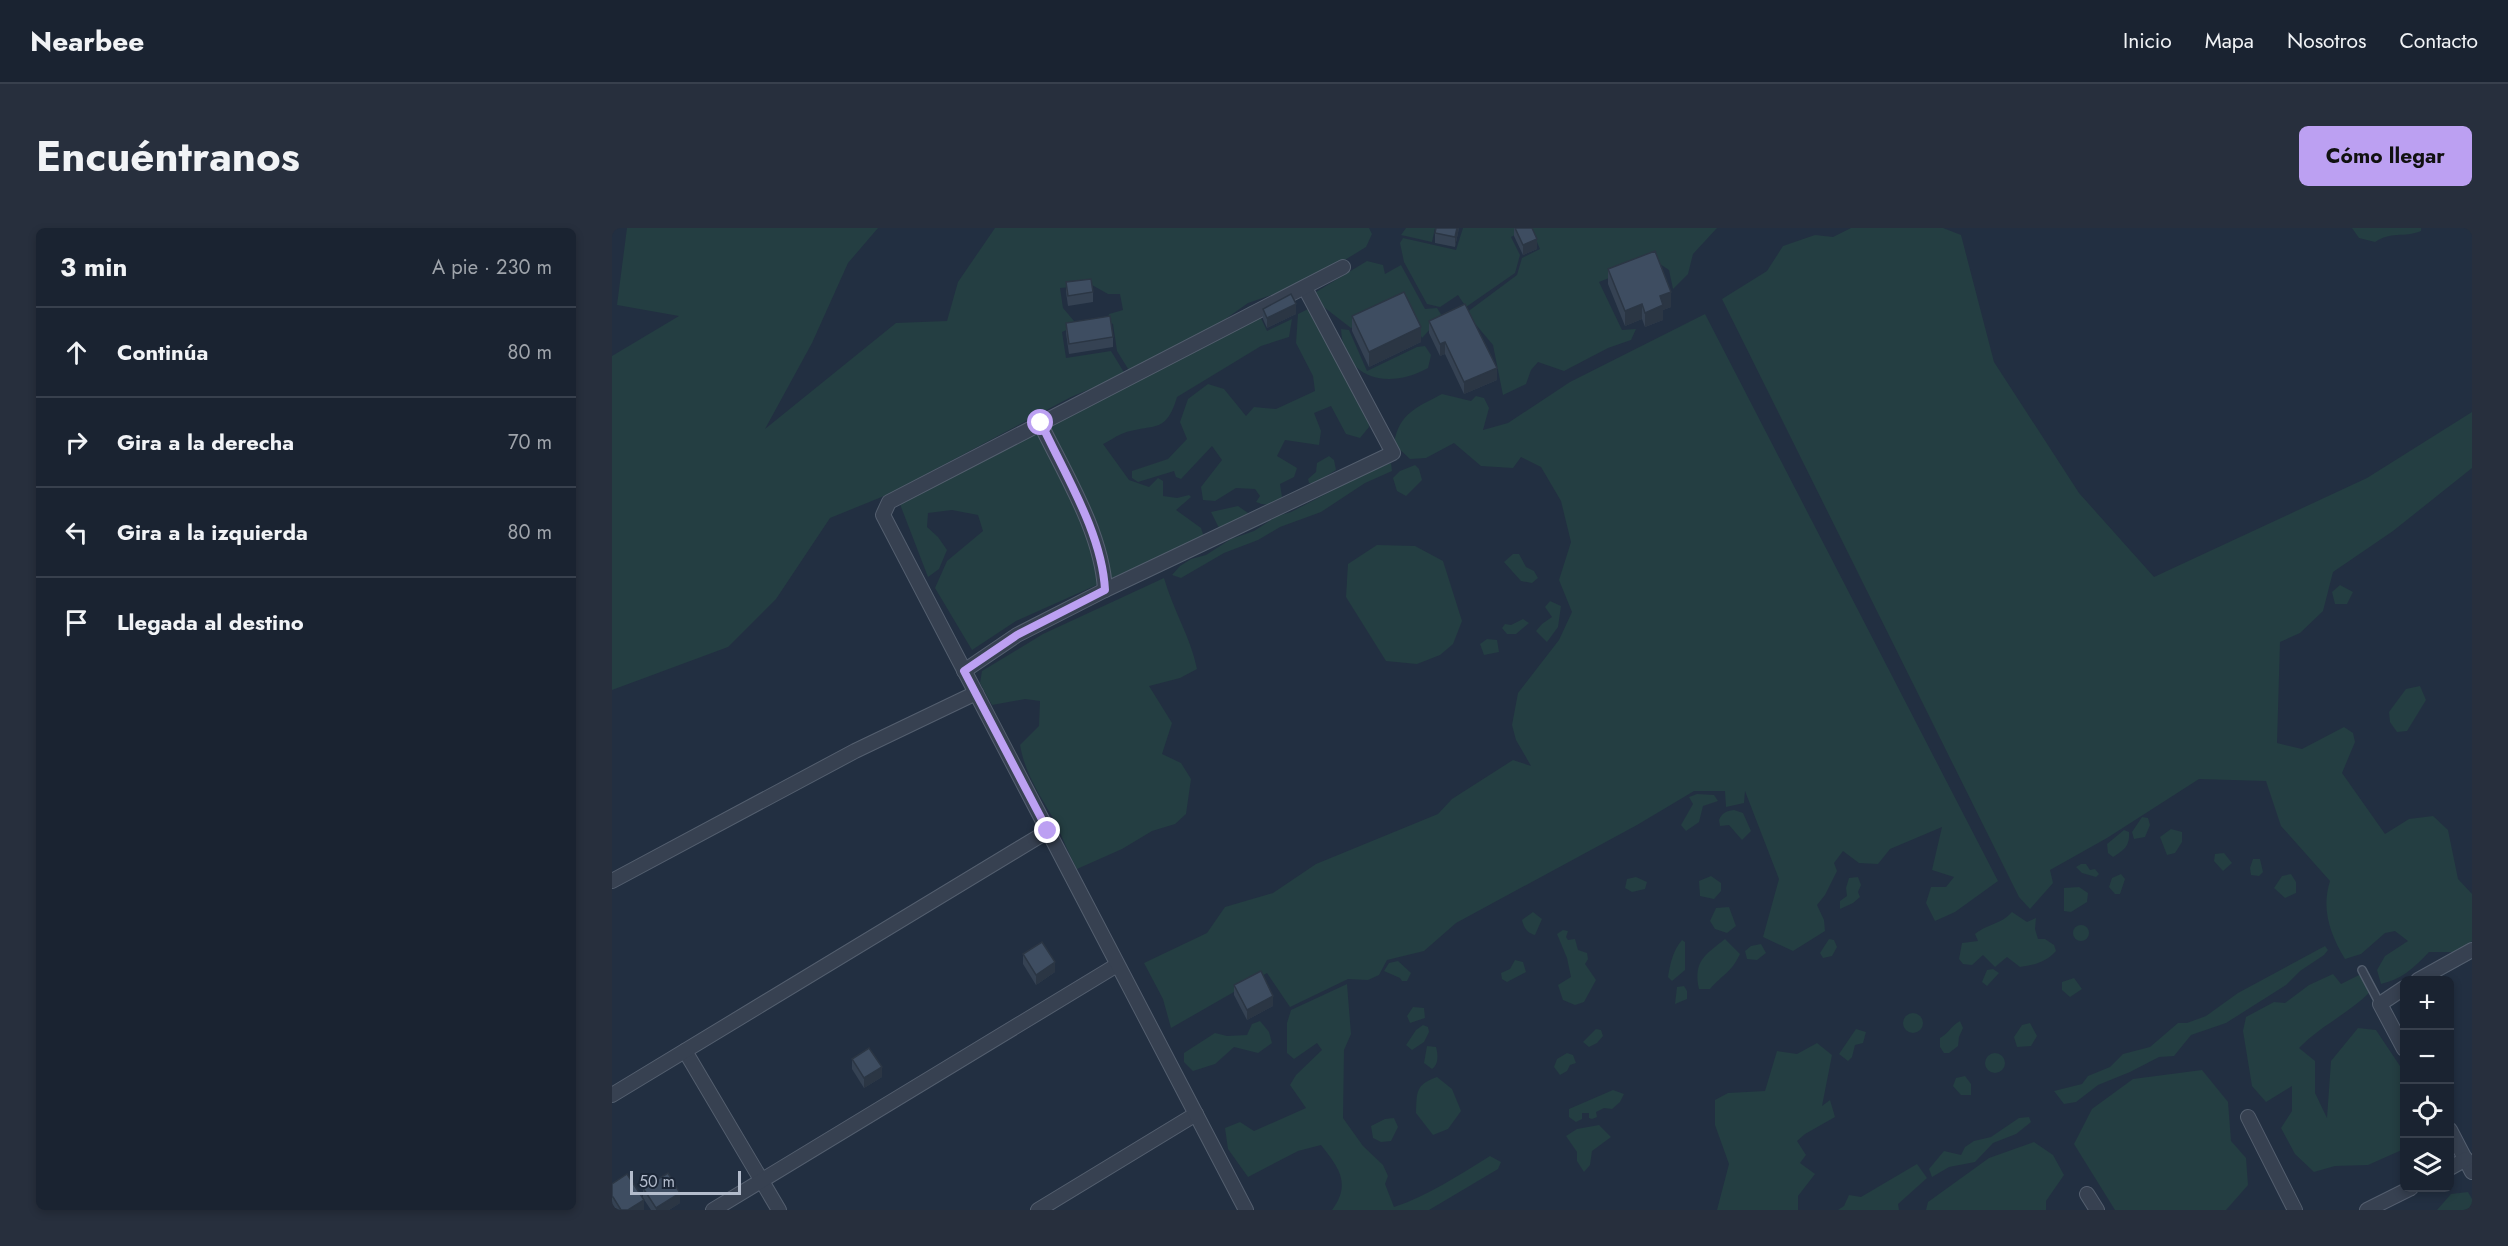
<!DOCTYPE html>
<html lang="es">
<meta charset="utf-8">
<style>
:root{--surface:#1a2331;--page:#272f3d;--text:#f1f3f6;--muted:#9fa4ab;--line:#38404d;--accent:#bca0f2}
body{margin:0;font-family:Jost,sans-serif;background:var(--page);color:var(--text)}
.controls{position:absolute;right:18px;bottom:18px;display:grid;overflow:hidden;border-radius:9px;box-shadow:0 3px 9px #0003}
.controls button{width:54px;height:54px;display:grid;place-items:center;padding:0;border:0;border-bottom:2px solid var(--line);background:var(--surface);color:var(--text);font:30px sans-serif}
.scale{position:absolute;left:18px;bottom:15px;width:111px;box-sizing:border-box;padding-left:6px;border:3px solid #b3bccc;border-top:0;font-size:16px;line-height:21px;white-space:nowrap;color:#b3bccc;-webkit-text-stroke:4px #1b2636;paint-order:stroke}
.stop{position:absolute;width:18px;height:18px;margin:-14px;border:4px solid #bca0f2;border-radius:50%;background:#fff}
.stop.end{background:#bca0f2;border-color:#fff;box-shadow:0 2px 6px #0008}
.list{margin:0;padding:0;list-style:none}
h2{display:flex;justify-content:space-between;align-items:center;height:78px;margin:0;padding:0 24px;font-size:26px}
h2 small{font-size:20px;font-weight:400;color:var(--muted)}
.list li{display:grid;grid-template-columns:39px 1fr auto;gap:18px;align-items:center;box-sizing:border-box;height:90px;padding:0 24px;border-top:2px solid var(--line)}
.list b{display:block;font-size:22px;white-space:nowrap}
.list em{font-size:20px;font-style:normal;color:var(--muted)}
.icon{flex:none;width:33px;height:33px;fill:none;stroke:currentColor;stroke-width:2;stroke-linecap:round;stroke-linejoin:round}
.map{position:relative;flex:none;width:1860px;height:982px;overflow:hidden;border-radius:9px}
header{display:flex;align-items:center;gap:36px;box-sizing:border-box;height:84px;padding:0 30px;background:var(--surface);border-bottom:2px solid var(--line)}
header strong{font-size:28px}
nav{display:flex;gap:33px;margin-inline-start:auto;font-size:21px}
.intro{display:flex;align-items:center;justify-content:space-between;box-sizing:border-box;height:144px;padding:0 36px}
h1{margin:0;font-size:42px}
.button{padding:15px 27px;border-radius:9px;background:var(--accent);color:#111;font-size:21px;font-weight:700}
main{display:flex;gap:36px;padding:0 36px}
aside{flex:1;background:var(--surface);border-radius:9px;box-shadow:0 3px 9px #0003}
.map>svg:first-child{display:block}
</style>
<header>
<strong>Nearbee</strong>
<nav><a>Inicio</a><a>Mapa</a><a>Nosotros</a><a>Contacto</a></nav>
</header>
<div class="intro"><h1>Encuéntranos</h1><a class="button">Cómo llegar</a></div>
<main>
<aside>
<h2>3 min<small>A pie · 230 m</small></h2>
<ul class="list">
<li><svg class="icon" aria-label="ahead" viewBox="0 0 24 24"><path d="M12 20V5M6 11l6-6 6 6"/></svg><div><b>Continúa</b></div><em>80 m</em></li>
<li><svg class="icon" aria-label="right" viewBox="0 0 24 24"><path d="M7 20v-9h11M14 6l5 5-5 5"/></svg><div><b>Gira a la derecha</b></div><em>70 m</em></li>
<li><svg class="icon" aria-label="left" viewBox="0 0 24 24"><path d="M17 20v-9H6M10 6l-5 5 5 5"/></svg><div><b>Gira a la izquierda</b></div><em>80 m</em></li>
<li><svg class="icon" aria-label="arrive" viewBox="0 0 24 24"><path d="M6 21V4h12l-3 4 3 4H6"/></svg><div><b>Llegada al destino</b></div></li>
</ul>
</aside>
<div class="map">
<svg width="1860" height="982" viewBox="0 0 1860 982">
<rect width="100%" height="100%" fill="#222f41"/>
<g fill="#243e42">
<path d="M15,0h251l-30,35 -36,80 -47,86 131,-106 51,-2 11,-39 37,-54h374l3,6 -6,13 -57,35 -61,21 -66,47 -52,22 -13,-21 -4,-27 -6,-3 2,-7 14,-4 -3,-16h-12l-16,-9 -32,3 3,20 11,13 -3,7 -9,4 4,26 45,-7 14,23 -54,23 -182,97 -59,24 -54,81 -48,48 -116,43v-334l67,-40 -62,-11z"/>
<path d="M794,0h29l-3,14 -31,-7z"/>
<path d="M851,0h65l-17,9 9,18 -5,18 -49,34 -8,-12 -18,12 -13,-3 -23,-42 -4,-19 3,-5 53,12z"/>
<path d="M919,0h186l-24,26 -5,20 -15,15 -4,-19 -15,-10 -55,22 23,48 14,-1 -5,11 -23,8 -44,23 -26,-9 -7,8 -5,14 -23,11 -10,-50 -27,-32 51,-38 5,-17 18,-9z"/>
<path d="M1239,0h92l18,7 33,127 85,131 75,84 213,-99 105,-66v56l-79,63 -60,41 -10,39 -23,22 -20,9 -3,101 25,6 42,-22 9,6 2,9 -13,31 43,61 24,-15 24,-3 15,14 10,49 14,15v47l-14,11h-29c-15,16 -27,27 -48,32l-4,-14 8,-14 23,-15 -13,-10 -10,2 -24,21 -16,5c-15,-25 -24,-50 -15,-78l-49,-55 -15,-45 -67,-2 -92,59 -57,32 3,13 -23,26 -11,-12 -297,-598 45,-28 16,-25 32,-11 18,2z"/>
<path d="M1740,0h69v3c-18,7 -30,0 -46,11l-16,-4z"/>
<path d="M755,33l16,4 2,9 16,-9 24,44 12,-1 5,8 -20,22 -17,-34 -54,24 -35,-27v-9z"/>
<path d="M652,75l-5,11 8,17 25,-12 -3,18 -28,9 -84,51c-11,38 -24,26 -53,36 -7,2 -14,8 -21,11l26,36 20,7 9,-9 5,3v15l14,2 12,-3 2,2 -15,13 25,18 3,9 -188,84 -44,29 -37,-62 12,-27 36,-30 -5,-16 -26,-5 -24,3 -1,14 11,10 9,13 -8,19 -11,8 -30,-78 287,-144 64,-49z"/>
<path d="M700,79l14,6 42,105 1,9 -9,11 -14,-4 -15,-28 -17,7 7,18 -2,14 -34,-5 -8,16 20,12 -3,9 -14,7 2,13c-10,7 -14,10 -26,5l4,-6 -5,-7 -19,-1 -21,13 -12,-1 -2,-13 21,-27 -10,-14 -31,33 -5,-2 -2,-6 -36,11 -6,-4v-7l36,-12 19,-20 -7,-17 8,-23 20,-15 16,5 22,27 8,-9 22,2 39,-18 -2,-15 -17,-33 2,-29z"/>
<path d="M1093,86l293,567 -43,31 -20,9 -9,-18 5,-16h15l8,-10 -22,-7 10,-43 -52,22 -12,15 -19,-1 -16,-12 -9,12 3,8 -12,24 -8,10 7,15 1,11 -32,20 -30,-14 16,-58 -34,-88 -1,12 -18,4 -1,-16h-31l-57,34 -181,98 -32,28 -37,9 -8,15 -11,5 -20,-1 -58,28 -23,-34 -96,55 -8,-29 -19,-36 63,-30 18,-26 48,-14 43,-29 122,-50 14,-15 61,-39 18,6 -15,-26 -4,-15 6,-32 41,-53 13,-28 -13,-32 12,-38 -10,-41 -20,-34 -20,-10 -8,11 -32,-2 -27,-23 -28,15 -16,1 -16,-15c5,-31 22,-36 48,-50l29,7 5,-5 8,2 5,10 -6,22 25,-7 62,-41z"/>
<path d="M729,101l8,1 18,41 50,-24 8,-1 6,9 -3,13c-40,22 -84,12 -87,-39z"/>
<path d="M717,228l5,4 2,10 -21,13h-6l-1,-4 8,-7 1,-9z"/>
<path d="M779,235l1,8 -27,12 -44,29 -41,15 -22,13 -34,13 -43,25 -9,-3 8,-9 11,-7 15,-4 25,-16 23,-8 23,-15 14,-4 83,-43z"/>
<path d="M803,237l4,4 3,11 -16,16 -9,-5 -4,-13 7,-7z"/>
<path d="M626,278l10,7 -3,7 -25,10 -9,-18z"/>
<path d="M765,317l38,1 28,15 19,60 -9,23 -13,11 -23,9 -31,-3 -40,-64 2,-33z"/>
<path d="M901,326h6l7,13 8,4 4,7 -6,5 -11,-2 -17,-19z"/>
<path d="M552,350c9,32 27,60 33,91l-17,9 -31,8 23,37 -10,31 19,9 10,16 -5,35 -11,10 -23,7 -30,18 -45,20c-9,-16 -15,-34 -24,-51 -14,-24 -28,-45 -33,-73l19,-19 1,-25 -15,-2 -33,6 -12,-22 2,-12 61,-37z"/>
<path d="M1728,357l13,7 -6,12h-12l-3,-12z"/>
<path d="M938,373l11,5 -3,21 -11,15 -11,-11 6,-7 10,-7 -7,-10z"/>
<path d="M911,391l6,4 -13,11h-9l-5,-6 3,-4 6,1z"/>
<path d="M875,411l10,1 2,12 -15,3 -4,-11z"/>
<path d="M1808,458l6,14 -19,31 -10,1 -7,-10 -1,-10 17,-23z"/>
<path d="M1085,566l17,1 4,6 -15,5 -4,16 -13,9 -5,-6 12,-21 -4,-7z"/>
<path d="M1122,582l9,3 8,18 -9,9 -13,-15 -9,1 -1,-6c3,-7 7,-9 15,-10z"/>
<path d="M1530,589l6,1 2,7 -5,12 -11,2 -2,-7z"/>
<path d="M1559,601l11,3v10l-7,11 -8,2 -7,-18z"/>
<path d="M1512,602l5,2c1,14 -5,18 -16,25l-5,-4 -1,-9z"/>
<path d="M1612,625l8,10 -9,8 -9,-10 1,-7z"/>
<path d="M1641,631h7l3,13 -4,4 -8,-1 -1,-7z"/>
<path d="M1469,636h5l4,6 5,-1 4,5 -3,3 -14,-4 -6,-6z"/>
<path d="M1509,646l4,5 -5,15h-5l-6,-7 3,-9z"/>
<path d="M1679,646l5,8v11l-11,5 -11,-10 8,-12z"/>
<path d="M1099,648l10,7v8l-7,8 -14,-3 -1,-15z"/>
<path d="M1024,649l11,5 -2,7 -13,3 -7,-4 2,-9z"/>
<path d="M1246,649l3,8 -3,7 2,5 -7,6 -13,6v-8l7,-5 -1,-8 3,-10z"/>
<path d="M1467,659l9,6 -1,9 -16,10 -7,-1v-23z"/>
<path d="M1117,679l7,19 -9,7 -12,-4 -5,-8 6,-13z"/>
<path d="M921,684l9,7 -7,16c-8,-2 -11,-7 -13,-15z"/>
<path d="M1400,684l15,10 9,-4 -1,11 3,10h7l9,6 2,6c-10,11 -21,14 -36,16l-13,-10 -12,10 -12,-12 -11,10 -9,-1 -4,-5 3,-16 16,-2 -3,-7c14,-11 25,-9 37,-22z"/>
<circle cx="1469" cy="705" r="8"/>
<path d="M951,702l5,1 -2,6 2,3 7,-1 3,11 9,3 1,6 -3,5 11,16 -12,22 -9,3 -12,-5 -5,-15 13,-8 -4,-19 -10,-24z"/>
<path d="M1113,711l15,15c-9,19 -17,20 -30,35h-11c-6,-28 6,-34 26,-50z"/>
<path d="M1217,711l5,1 3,7 -5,9 -9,2 -3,-5z"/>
<path d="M1070,712l3,2v28l-13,11 -4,-4c2,-13 5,-27 14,-37z"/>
<path d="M1149,716l5,9 -9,7 -10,-1 -2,-8 6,-5z"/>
<path d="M1713,718l3,4 -4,5 -24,16 -14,14 -60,38 -35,12 -17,21 -15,1 -29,15 -32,13 -22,17 -12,2 -10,-13 28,-7 6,-8 22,-9 13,-13 27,-7 28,-24h9l19,-7 32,-23z"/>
<path d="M903,732l8,2 3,10 -19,10 -5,-3 -1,-6 9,-4z"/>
<path d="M786,733l13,12 -4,8h-5l-2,-3 -16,-7 5,-8z"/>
<path d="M1381,741l6,4 -12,13 -5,-4 5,-12z"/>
<path d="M1721,746l8,10 18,-9 6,1 5,16c-22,22 -50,34 -71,56l16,13v32l12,25 4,-57 27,-33 18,2 28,42v77l-36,16 -33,1 -21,6 -19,-18 -14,-26 11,-17v-25l-26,16 -14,-16 -9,-55 3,-14 28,-15 11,1 24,-18z"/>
<path d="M1462,750l8,11 -12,8 -8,-7v-8z"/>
<path d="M735,756l4,50 -7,16 -1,68 20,28 20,19 5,11 -3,8 9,23c34,-11 65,-32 96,-51l11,6 -3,7 -69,41h-97c20,-27 6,-43 -11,-65l-23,6 -50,26 -20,-28 -3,-21 15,-6 14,9 52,-23 -16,-23 6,-10 26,-25 -5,-7 -23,16 -7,-6v-30l4,-13z"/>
<path d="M1072,758l3,5v8l-12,5 2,-17z"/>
<path d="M801,779l11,1 1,10 -15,5 -3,-7z"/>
<circle cx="1301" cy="795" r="10"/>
<path d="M648,793l9,11 3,11 -14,10 -24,-6 -19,17 -22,7 -9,-9v-9l31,-20 12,3 20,-1 5,-11z"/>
<path d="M1348,793l3,7 -4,9 -1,9 -9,7h-5l-4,-6v-9c9,-5 11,-12 20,-17z"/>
<path d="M1418,795l7,13 -6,10 -14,1 -3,-10 8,-12z"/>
<path d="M811,797l5,2 1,5 -5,10 -12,8 -6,-5 10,-15z"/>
<path d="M984,801l5,1 2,6 -6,7 -8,4 -6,-5z"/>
<path d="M1244,801l10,3 -3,11 -8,2 -3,12 -4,4 -9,-7z"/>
<path d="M1205,815l15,12 -10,51 8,-6 5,17 -30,17 -8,7 9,14 -6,8 15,11 -17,22v14h-81l12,-46 -14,-39v-25l13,-7 37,-2 12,-40 20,3z"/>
<path d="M815,818l9,1c2,7 3,17 -4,22l-8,-6z"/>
<circle cx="1383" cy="835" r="10"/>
<path d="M955,825l6,2 3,8 -6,2 -3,6 -7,4 -6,-8 3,-8z"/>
<path d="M1590,842l26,32 3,39 15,17 2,27 -22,25h-111l-41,-66 18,-35 41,-30z"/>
<path d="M1353,848l6,8v11h-10l-8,-9 3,-8z"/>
<path d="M825,849l15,12 9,22 -13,18 -15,6 -17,-22c1,-21 -1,-28 21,-36z"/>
<path d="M1001,862l11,4 -4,8 -8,7 -8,-1 -8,4 1,5 -5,2 -3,-1v-5h-7v6l-6,3 -7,-5v-8z"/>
<path d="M1417,889l2,5 -15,12 -23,9 -18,19 -26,5 -17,10 -3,-8 15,-18 17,4 4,-8 9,-6 17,-4 28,-19z"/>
<path d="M782,890l4,9 -7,14 -10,1 -8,-4 -2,-12 14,-7z"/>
<path d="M987,897l12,12 -19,14 -2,14 -6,7 -7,-11v-9l-11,-16 11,-7z"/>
<path d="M1422,914l19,13 11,20 -18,26v9h-120l2,-8 61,-44z"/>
<path d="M1305,936l10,14 -29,26 1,6h-61l6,-4 5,-11 12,2z"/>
<path d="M1856,964l4,7v11h-35l14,-16z"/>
</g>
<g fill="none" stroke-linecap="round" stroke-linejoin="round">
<g stroke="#545f6f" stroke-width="10">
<path id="lane" d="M1750,742l18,34"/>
</g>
<g stroke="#545f6f" stroke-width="16">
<g id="street">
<path d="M428,195c25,51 62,110 65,167"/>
<path d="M352,443l53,-36 88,-45 288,-137 -88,-165"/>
<path d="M0,653l243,-130 121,-58"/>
<path d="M1806,752l54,-30"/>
<path d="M1792,760l-24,16 24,45"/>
<path d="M73,823l94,159"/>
<path d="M0,867l436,-264"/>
<path d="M1636,889l47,93"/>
<path d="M1838,902l22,42"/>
<path d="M1838,940l16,-9"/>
<path d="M1475,966l10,16"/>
<path d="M101,982l404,-245"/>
<path d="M426,982l158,-96"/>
<path d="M634,982l-363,-695 6,-13 454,-235"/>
<path d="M1755,982l44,-22"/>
</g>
</g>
<use href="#lane" stroke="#374151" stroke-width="7"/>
<use href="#street" stroke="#374151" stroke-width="14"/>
</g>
<g fill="#354253">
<path d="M847,0l-4,19 -20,-4v-10z"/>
<path d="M902,0h18l5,21 -14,6 -9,-19z"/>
<path d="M996,41l63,38 -8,3v10l-18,7 -3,-8 -17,7 -17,-42z"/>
<path d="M454,54l27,10v10l-25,4 -2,-14z"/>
<path d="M651,81l33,5 -29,14 -4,-9z"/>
<path d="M740,88l69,26 -52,25 -17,-36z"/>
<path d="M817,93l68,59 -33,14 -19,-40 -5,2 -11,-23z"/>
<path d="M454,95l47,14v10l-44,7 -3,-21z"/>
<path d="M411,726l32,18 -19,13 -13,-21z"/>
<path d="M622,757l39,21 -26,14 -13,-25z"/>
<path d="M240,831l30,18 -18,11 -12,-19z"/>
<path d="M0,956l32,26h-29l-2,-3h-1z"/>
<path d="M31,960l37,15 -11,7h-18l-8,-12z"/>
</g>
<g fill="#2b3644">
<path d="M845,0h2l-4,19v-10z"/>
<path d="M925,11v10l-14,6v-10z"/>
<path d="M1059,64v15l-8,3v10l-18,7v-14l15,-17z"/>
<path d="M684,76v10l-29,14v-10z"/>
<path d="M1030,76v15l-17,7v-15z"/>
<path d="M809,99v15l-52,25v-15z"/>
<path d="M833,114v12l-5,2v-12z"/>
<path d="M885,140v12l-33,14v-12z"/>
<path d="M443,734v10l-19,13v-10z"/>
<path d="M661,768v10l-26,14v-10z"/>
<path d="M270,839v10l-18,11v-10z"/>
<path d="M68,965v10l-11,7h-13v-2z"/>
<path d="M32,972v10h-16z"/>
</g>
<g fill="#3e4d61" stroke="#2b3644" stroke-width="1.5">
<path d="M824,0h21l-2,9 -20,-4z"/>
<path d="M903,0h17l5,11 -14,6z"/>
<path d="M1043,23l16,41 -11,4 3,9 -18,8 -3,-9 -17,7 -17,-42z"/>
<path d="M479,51l2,13 -25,4 -2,-14z"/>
<path d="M792,64l17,35 -52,25 -17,-36z"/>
<path d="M679,66l5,10 -29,14 -4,-9z"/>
<path d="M853,76l32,64 -33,14 -19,-40 -5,2 -11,-23z"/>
<path d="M498,88l3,21 -44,7 -3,-21z"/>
<path d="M430,714l13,20 -19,13 -13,-21z"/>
<path d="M649,743l12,25 -26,14 -13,-25z"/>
<path d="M257,820l13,19 -18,11 -12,-19z"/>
<path d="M56,945l12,20 -24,15 -13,-20z"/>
<path d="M15,946l17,26 -16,10h-7l-8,-13h-1v-13z"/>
</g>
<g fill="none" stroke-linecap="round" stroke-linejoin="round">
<path stroke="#bca0f2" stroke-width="8" d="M429,195c24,52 61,110 64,167l-88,45 -53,36 84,160"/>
</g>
</svg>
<div class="controls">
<button>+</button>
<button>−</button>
<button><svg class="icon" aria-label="locate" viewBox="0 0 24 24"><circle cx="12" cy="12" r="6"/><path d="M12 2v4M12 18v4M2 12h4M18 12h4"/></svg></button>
<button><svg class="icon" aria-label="layers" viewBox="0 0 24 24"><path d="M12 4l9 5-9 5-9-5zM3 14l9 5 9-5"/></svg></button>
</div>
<div class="scale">50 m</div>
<div class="stop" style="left:429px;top:195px"></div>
<div class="stop end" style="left:436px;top:603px"></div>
</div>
</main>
